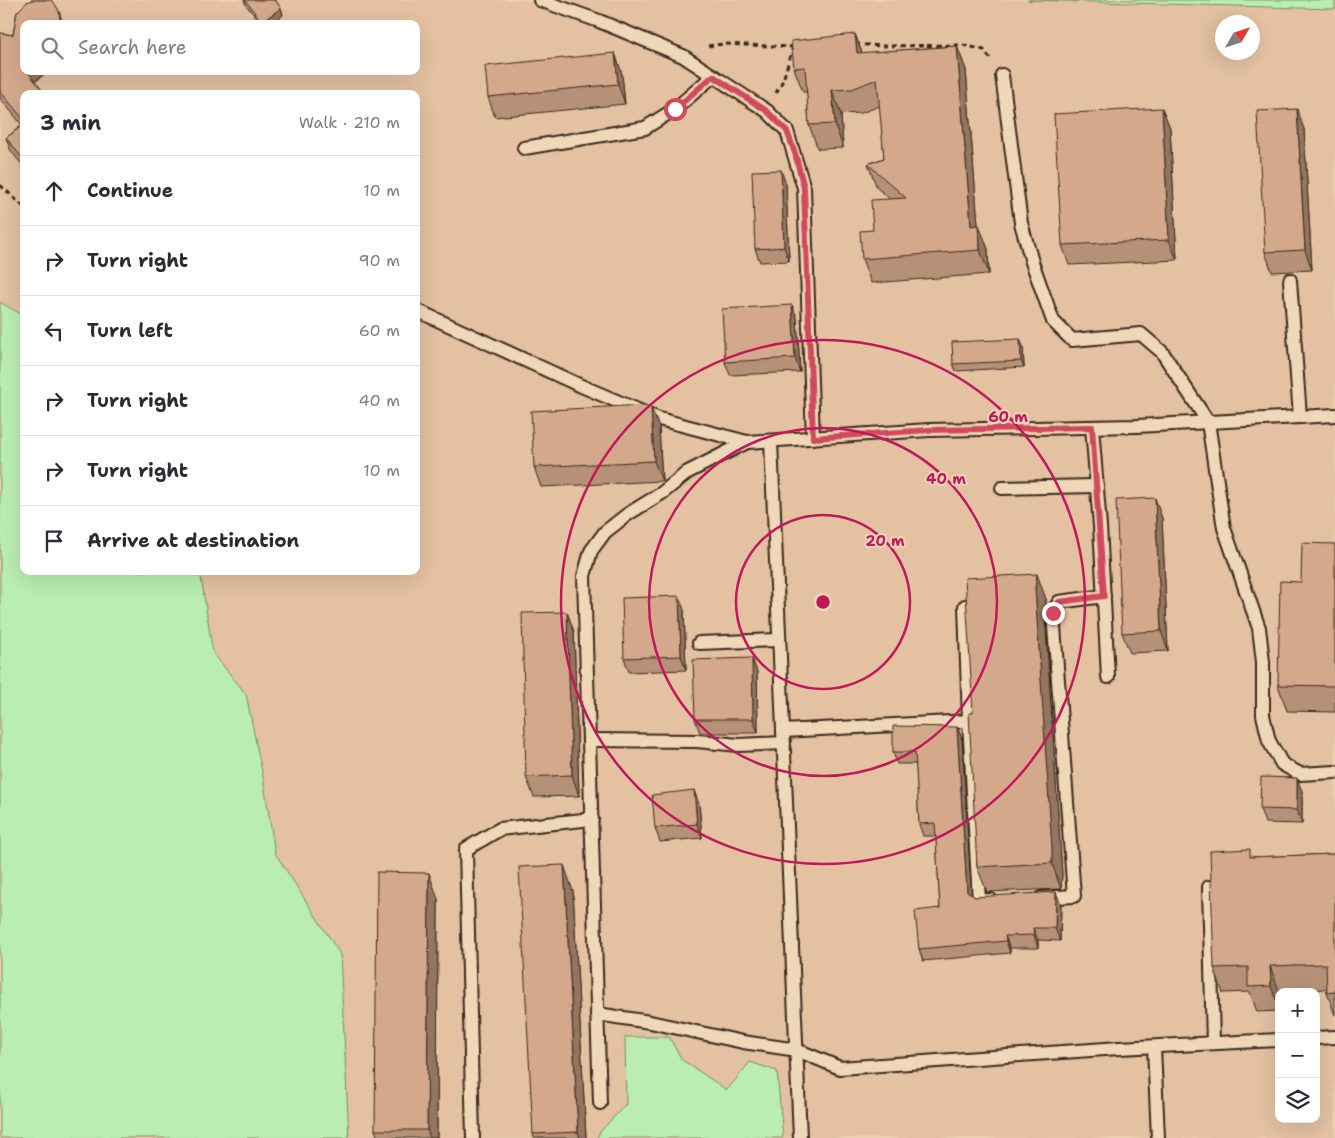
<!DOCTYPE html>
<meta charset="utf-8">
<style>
:root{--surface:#fff;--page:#f7f7f7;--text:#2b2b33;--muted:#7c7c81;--line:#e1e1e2}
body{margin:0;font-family:"Shantell Sans",sans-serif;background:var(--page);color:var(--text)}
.controls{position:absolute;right:15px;bottom:15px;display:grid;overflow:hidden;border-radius:10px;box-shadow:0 5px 20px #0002}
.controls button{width:45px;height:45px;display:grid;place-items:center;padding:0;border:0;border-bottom:1px solid var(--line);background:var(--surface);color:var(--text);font:25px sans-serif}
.compass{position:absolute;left:1215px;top:15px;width:45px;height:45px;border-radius:50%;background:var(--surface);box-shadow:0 5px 20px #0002;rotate:51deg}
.stop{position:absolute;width:15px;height:15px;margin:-11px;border:4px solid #d1495b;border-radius:50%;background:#fff}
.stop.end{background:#d1495b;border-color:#fff;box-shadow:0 1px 5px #0008}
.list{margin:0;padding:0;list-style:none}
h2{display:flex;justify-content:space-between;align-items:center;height:65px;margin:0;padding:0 20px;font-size:21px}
h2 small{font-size:16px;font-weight:400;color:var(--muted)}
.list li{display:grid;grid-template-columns:32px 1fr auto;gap:15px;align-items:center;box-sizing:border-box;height:70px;padding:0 20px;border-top:1px solid var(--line)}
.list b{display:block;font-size:19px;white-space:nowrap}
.list em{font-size:16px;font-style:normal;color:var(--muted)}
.icon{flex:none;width:28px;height:28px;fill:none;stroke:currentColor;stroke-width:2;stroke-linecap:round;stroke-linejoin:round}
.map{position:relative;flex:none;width:1335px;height:1138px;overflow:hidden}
.search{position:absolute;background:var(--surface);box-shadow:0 5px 20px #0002;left:20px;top:20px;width:400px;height:55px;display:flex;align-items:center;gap:12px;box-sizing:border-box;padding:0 18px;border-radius:10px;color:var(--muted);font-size:19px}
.panel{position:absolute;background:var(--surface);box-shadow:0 5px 20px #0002;left:20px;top:90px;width:400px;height:485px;border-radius:10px}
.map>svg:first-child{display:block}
</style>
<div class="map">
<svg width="1335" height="1138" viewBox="0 0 1335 1138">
<rect width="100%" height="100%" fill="#eed0af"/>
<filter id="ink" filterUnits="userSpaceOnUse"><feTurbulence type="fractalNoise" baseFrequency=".02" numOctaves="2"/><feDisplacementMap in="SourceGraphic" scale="10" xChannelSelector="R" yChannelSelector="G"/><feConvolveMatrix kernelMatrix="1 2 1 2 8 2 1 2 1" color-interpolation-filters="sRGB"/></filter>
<g filter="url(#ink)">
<path fill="#e3c1a1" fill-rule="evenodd" d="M0,0h1028l307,9v1129h-1042l-93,-567h216v-477h-392v222l-24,-14zM1222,22h30v30h-30zM24,24h392v47h-392zM1279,992h37v127h-37z"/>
<g fill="#b9eeb0" stroke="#7a8c67">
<path d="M1028,0h307v9z"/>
<path d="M0,302l24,14v255h176l13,82 33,41 17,83 12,76 65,101 9,184h-349z"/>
<path d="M625,1037h44l13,23 45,30 23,-28 27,9 6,67h-186l3,-6 26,-28z"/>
</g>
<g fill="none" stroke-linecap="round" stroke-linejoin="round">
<g stroke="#3b2a1e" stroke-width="16">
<g id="lane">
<path d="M540,0l59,21 84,35 84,55 20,20 17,57 9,250"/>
<path d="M1002,75l19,148 11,39 21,59 19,19 69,-6 21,18 46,70 16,106 35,100 4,34v53l6,26 13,23 18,10 35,-2"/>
<path d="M524,148l121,-20 30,-19 38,-33"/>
<path d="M1290,280l10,137"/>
<path d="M416,310l163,75 80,34 88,23"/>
<path d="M1092,427l8,99 8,151"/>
<path d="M771,441l29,697"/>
<path d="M1002,488l95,-2"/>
<path d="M965,606l4,115 10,180 12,-1"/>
<path d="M699,643l80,-3"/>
<path d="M783,731l186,-10"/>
<path d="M590,740l107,1 42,4 45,-2"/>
<path d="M1209,887l4,156"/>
<path d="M1041,898l33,-2 -21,-283 6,-11 45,-6"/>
<path d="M597,1014l53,8 93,20 54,8 43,18 279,-20 160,-8"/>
<path d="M1316,1038l19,-1"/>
<path d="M1154,1047l4,91"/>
<path d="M600,1103l-16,-527 7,-25 14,-19 23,-18 34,-21 26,-21 59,-30 182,-12 208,-4 198,-11"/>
<path d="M473,1138l-7,-289 34,-20 92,-10"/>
</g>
</g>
<g stroke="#3b2a1e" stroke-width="3" stroke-dasharray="5 4" stroke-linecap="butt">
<path d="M855,44l27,2 81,-1 21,5 7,10"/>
<path d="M708,46l15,-2 71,3"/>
<path d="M776,93l7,-13 10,-33"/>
<path d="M0,185l24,22"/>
</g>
<use href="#lane" stroke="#efd7b7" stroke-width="12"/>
</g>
<g fill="#b69178" stroke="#3b2a1e">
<path d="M32,0h19l4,4 8,20h-39v47h24l-13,11 10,12h-21v73l-13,-16 -5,-13 16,-13 -22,-27v-65l13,2 4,-23 10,-10z"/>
<path d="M244,0h31l6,8 2,7 -12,9h-10l-15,-19z"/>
<path d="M855,34l7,19 95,-7 9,24 12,155 10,24 1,25 -118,9 -9,-24 11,-29 17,-31 -13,-11 -9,-24 16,-6 -4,-52 -19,7 -20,1 2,34 -25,1 -9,-24 -2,-33h-4l-9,-24z"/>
<path d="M615,53l7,21 3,30 -130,13 -7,-20z"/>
<path d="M1162,108l8,20 7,132 -108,5 -7,-20z"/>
<path d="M1304,129l8,141 -40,2 -7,-20z"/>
<path d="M786,184l3,77 -29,1 -5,-13z"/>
<path d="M792,305l5,13 3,54 -70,3 -5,-13z"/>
<path d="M1023,346l1,21 -68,4 -3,-7z"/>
<path d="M659,427l3,54 -121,6 -7,-20z"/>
<path d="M1162,518l6,133 -38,2 -8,-20z"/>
<path d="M1335,544v168l-48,-1 -9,-26 23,-103z"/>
<path d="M1046,599l-1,15 17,260 -1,15 -74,3 -10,-25 -4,-154z"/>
<path d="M684,610l2,60 -57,2 -5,-14z"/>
<path d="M567,612l7,20 5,164 -45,1 -8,-20z"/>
<path d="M752,658l5,14 1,61h-58l-5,-14z"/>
<path d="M957,727l5,12 9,156 4,2 86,8 -1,36 -22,-1v8h-28v5l-87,8 -4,-12 21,-41 -4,-72h-13l-4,-12 -3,-60h-19l-4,-12z"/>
<path d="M1302,791v33l-37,-1 -5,-14z"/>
<path d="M699,804l3,34 -42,4 -5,-14z"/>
<path d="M1335,854v161l-8,-22v-4l-48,2v20l-22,1 -7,-20 -27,1 -9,-25 38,-111z"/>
<path d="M573,891l13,247h-52l-1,-4z"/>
<path d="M438,899l-1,239h-59l-3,-8z"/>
</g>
<g fill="#947661" stroke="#3b2a1e">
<path d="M281,8l2,7 -12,9h-8l-1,-2z"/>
<path d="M59,11l4,13h-5z"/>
<path d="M855,34l9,24 -7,-5z"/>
<path d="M957,46l9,24 14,180 -9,-24z"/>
<path d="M615,53l7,21 3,30 -7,-20z"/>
<path d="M27,71h21l-16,13z"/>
<path d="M832,90l9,24 2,34 -8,-24z"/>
<path d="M1162,108l8,20 7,132 -8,-20z"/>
<path d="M1297,109l7,20 8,141 -7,-20z"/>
<path d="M781,170l5,14 3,77 -5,-14z"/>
<path d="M979,225l9,24 1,25 -9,-24z"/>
<path d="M792,305l5,13 3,54 -5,-14z"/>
<path d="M1020,339l3,7 1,21 -3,-6z"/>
<path d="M651,407l8,20 3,54 -8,-20z"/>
<path d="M1155,498l7,20 6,133 -7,-20z"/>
<path d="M1037,574l9,25 -1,15 17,260 -1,15 -9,-26 -17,-275z"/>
<path d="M679,596l5,14 2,60 -5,-14z"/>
<path d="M567,612l7,20 5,164 -7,-21z"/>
<path d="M752,658l5,14 1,61 -5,-14z"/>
<path d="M957,727l5,12 10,166 -5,-13z"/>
<path d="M1297,778l5,13v33l-5,-14z"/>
<path d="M694,790l5,14 3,34 -5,-14z"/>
<path d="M564,865l9,26 13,247h-6l-2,-6z"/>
<path d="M429,873l9,26 -1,239h-7l-3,-8z"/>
<path d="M1056,892l5,13 -1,36 -5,-13z"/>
<path d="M1033,928l5,12v8l-4,-13z"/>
<path d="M1005,936l5,12v5l-4,-12z"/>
<path d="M1270,966l9,25v17l-8,-22z"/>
</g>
<g fill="#d4a98b" stroke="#3b2a1e">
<path d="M32,0h19l4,4 4,7 1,8 -2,5h-34v47h3l18,23h-21v26l-24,-29v-58l13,2 4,-23 10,-10z"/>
<path d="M245,0h30l6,8 -19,14z"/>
<path d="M855,34l2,19 100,-7 14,180 8,-1 1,25 -118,9 -2,-28 13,-1 -2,-30 35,-2 -38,-34 16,-6 -7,-79 -25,10 -20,1 3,34 -26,1 -4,-58 -11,1 -3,-27z"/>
<path d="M615,53l3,31 -130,13 -3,-31z"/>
<path d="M1162,108l7,132 -107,5 -8,-131z"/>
<path d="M1297,109l8,141 -40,2 -8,-141z"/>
<path d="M24,124v36l-18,-22z"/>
<path d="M781,170l3,77 -29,2 -3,-78z"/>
<path d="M792,305l3,53 -70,4 -3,-53z"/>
<path d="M1020,339l1,22 -68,3 -1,-22z"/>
<path d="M644,405l7,2 3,54 -120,6 -3,-56z"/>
<path d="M1155,498l6,133 -39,2 -6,-133z"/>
<path d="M1302,543l33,1v142l-57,-1 2,-104 21,1z"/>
<path d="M1037,574l-2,14 17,261v14l-75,4 -8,-154h4l-8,-135z"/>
<path d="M679,596l2,60 -57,2 -2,-60z"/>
<path d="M567,612l5,163 -46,2 -4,-164z"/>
<path d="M752,658l1,61h-58l-2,-59z"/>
<path d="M893,726l64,1 10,165 8,5 81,-5 -1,36h-22l1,7 -29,1 1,5 -87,8 -4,-38 25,-3 -5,-85 -16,1 -4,-72h-22z"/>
<path d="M1261,777l36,1v32l-37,-1z"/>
<path d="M694,790l3,34 -42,4 -3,-33z"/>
<path d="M1250,849v8l85,-3v138l-8,1 -1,-29 -56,2 1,20 -23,1v-20l-34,1 -4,-117z"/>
<path d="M564,865l14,267 -45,2 -14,-267z"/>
<path d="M377,872l52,1 -2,257h-52z"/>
</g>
</g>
<g fill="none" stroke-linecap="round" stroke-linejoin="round" filter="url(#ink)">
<path stroke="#d1495b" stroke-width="6" d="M675,109l38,-33 54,35 20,20 8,22 9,35 9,250 116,-8 163,-3 12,169 -45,6 -6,11"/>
</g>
<g fill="none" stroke="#c2185b" stroke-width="2.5">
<circle cx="823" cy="602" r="87"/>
<circle cx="823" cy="602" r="174"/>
<circle cx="823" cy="602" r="262"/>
</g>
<circle cx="823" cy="602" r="8" fill="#c2185b" stroke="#efd7b7" stroke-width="2.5"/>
<g font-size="15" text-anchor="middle" font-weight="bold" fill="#c2185b" stroke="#efd7b7" stroke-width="4" stroke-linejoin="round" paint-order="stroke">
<text x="1008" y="422">60 m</text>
<text x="946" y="484">40 m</text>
<text x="885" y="546">20 m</text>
</g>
</svg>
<div class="controls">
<button>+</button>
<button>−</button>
<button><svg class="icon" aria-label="layers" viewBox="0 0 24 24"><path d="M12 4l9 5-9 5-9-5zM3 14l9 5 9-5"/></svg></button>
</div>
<svg class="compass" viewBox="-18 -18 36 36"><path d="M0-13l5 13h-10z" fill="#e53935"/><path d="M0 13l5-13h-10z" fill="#7c7c81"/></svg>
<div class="stop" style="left:675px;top:109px"></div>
<div class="stop end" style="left:1053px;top:613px"></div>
<div class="search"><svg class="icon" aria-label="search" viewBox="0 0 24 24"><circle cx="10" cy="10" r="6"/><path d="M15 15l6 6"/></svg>Search here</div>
<section class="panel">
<h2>3 min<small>Walk · 210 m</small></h2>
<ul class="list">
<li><svg class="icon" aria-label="ahead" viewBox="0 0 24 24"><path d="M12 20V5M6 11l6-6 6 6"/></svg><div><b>Continue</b></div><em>10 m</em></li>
<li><svg class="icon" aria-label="right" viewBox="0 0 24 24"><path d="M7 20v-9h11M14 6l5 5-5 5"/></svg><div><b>Turn right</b></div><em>90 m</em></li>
<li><svg class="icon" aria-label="left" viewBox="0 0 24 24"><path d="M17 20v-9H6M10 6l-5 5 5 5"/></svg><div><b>Turn left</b></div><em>60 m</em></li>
<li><svg class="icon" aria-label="right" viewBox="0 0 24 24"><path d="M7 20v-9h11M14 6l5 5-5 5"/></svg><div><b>Turn right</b></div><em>40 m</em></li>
<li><svg class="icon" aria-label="right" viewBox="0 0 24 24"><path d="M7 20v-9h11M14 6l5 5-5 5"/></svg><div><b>Turn right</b></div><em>10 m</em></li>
<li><svg class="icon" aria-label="arrive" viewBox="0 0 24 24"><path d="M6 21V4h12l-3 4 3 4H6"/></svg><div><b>Arrive at destination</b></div></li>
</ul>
</section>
</div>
